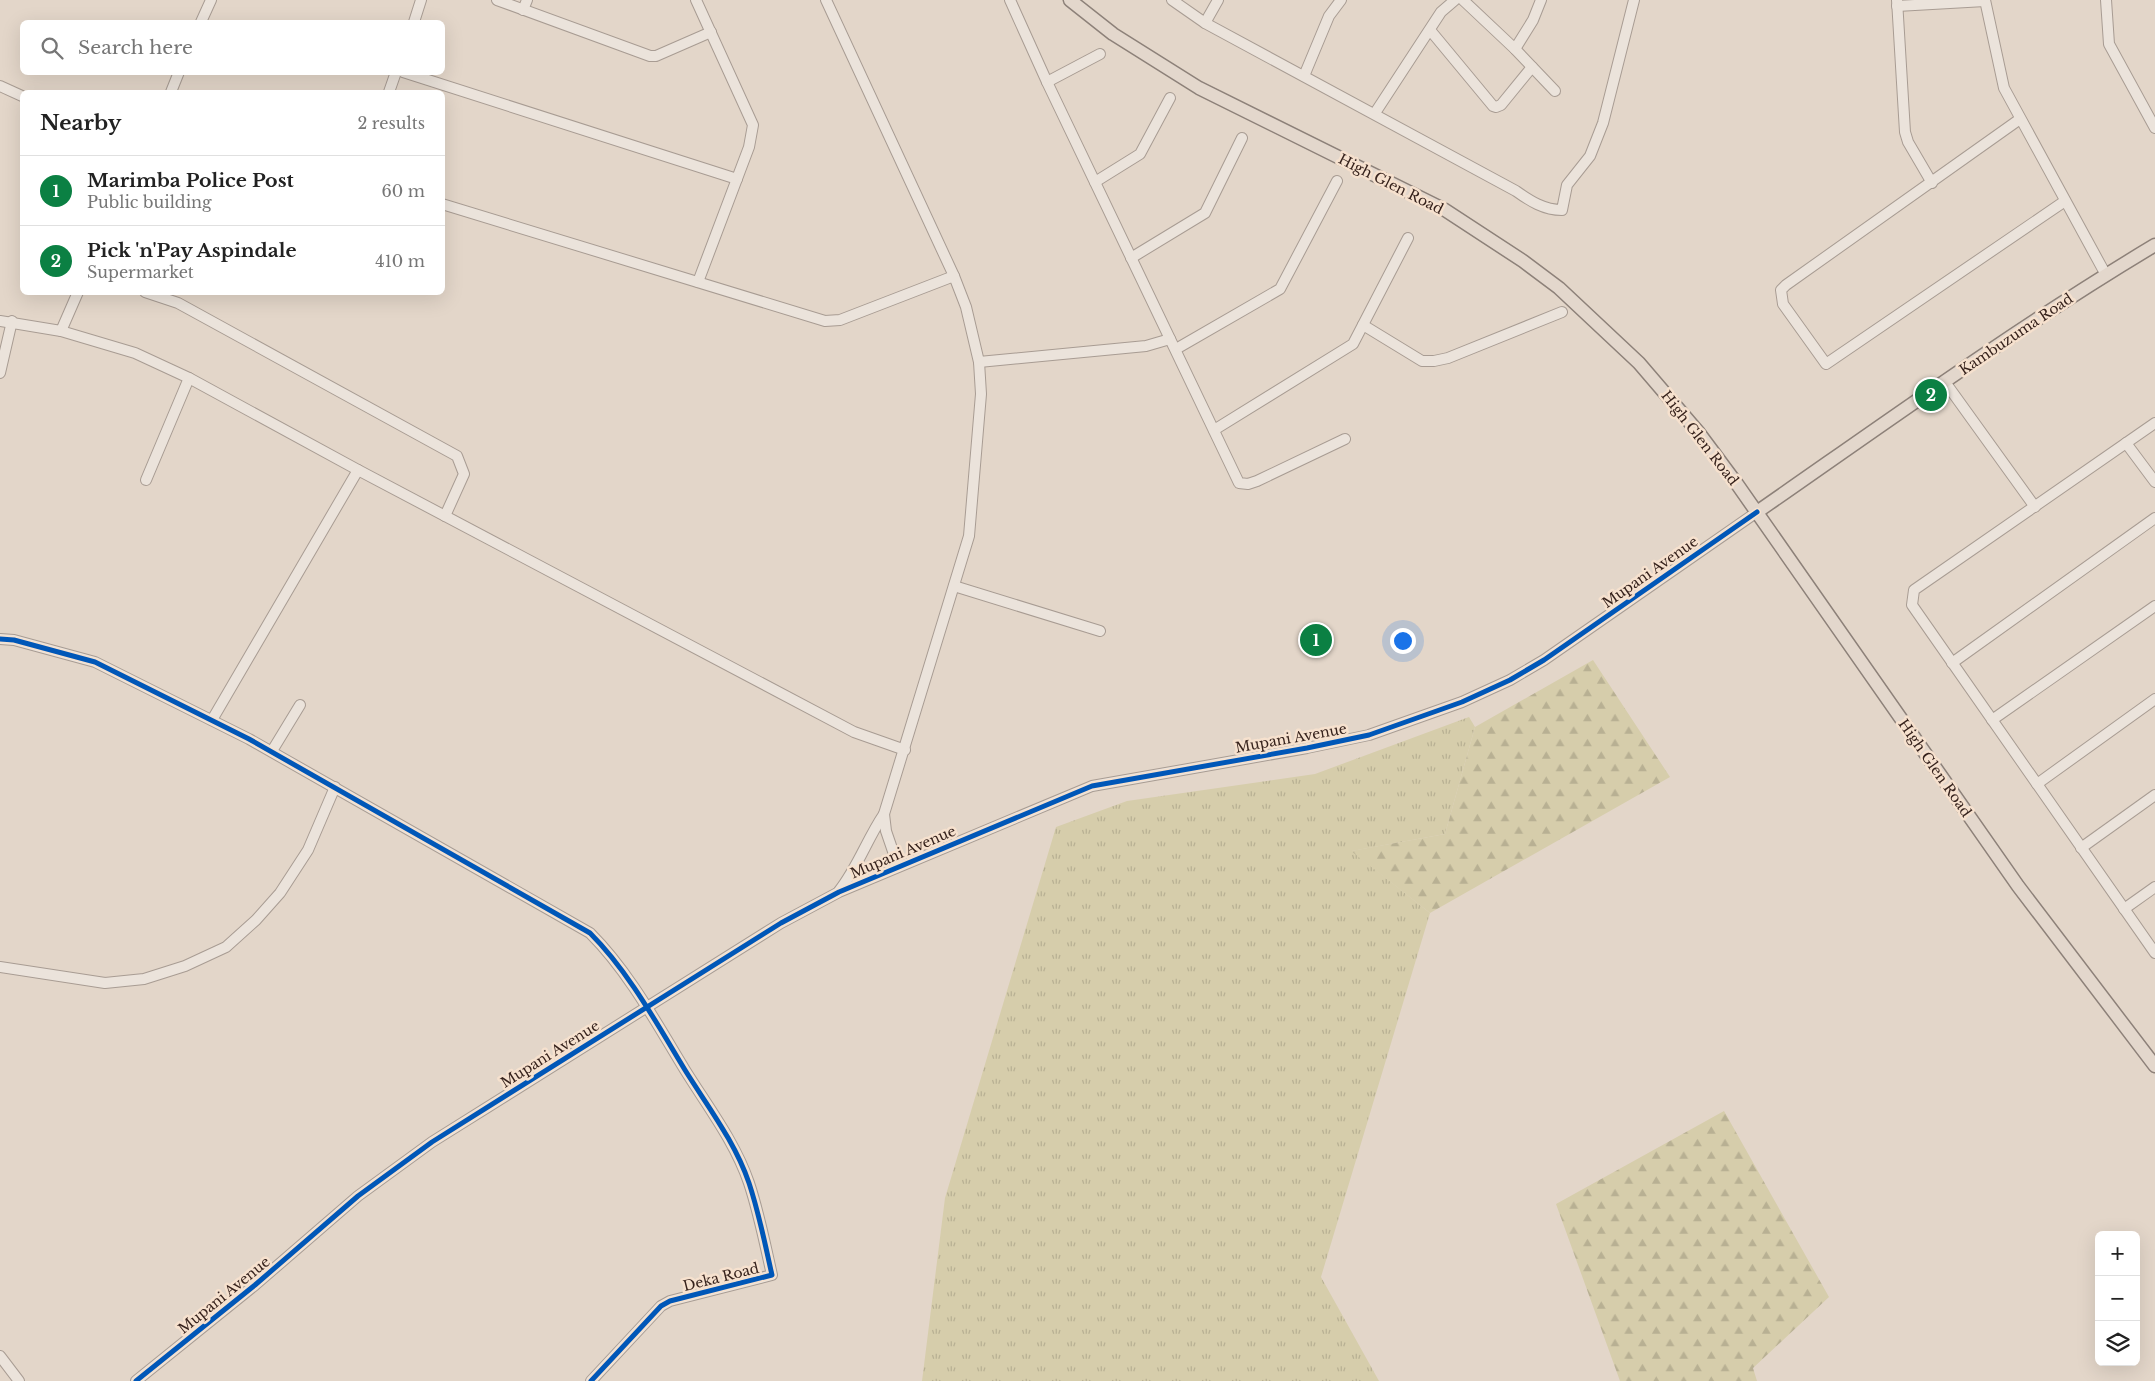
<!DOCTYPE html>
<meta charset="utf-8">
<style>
:root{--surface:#fff;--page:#f2f2f2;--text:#222;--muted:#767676;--line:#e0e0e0;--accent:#0b8043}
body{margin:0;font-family:"Libre Baskerville",serif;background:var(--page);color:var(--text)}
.controls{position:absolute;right:15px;bottom:15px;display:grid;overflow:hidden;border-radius:8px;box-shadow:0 5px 20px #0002}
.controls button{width:45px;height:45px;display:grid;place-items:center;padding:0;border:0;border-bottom:1px solid var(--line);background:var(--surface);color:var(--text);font:25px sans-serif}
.you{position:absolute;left:1402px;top:640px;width:18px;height:18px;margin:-12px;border:4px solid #fff;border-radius:50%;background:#1a73e8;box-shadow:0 0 0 8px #1a73e833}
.badge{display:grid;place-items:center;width:32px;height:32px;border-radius:50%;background:var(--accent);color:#fff;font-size:16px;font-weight:700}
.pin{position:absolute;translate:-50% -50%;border:2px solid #fff;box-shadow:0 1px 5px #0006}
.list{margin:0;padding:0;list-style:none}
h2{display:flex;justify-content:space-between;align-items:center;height:65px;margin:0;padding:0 20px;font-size:21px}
h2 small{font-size:16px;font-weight:400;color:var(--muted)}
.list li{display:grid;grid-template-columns:32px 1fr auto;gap:15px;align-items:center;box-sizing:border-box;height:70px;padding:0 20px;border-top:1px solid var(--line)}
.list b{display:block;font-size:19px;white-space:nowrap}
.list p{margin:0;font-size:16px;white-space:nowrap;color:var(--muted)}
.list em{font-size:16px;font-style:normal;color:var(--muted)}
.icon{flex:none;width:28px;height:28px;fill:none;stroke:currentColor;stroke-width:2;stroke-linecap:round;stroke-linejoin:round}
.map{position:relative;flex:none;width:2155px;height:1381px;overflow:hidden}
.search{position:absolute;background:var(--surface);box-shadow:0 5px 20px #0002;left:20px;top:20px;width:425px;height:55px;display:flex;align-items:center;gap:12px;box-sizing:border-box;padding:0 18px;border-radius:8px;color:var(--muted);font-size:19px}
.panel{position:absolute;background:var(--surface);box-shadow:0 5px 20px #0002;left:20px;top:90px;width:425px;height:205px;border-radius:8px}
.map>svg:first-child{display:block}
</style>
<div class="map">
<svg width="2155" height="1381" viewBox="0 0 2155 1381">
<defs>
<pattern id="grass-tufts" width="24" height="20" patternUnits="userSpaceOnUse" patternTransform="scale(1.25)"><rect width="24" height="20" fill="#d6cdab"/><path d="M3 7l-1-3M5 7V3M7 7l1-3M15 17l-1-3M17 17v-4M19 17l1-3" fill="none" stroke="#b8b093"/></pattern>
<pattern id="forest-firs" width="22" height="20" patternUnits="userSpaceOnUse" patternTransform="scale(1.25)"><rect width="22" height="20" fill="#d6cdab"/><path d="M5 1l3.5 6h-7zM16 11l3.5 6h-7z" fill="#b8b093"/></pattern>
</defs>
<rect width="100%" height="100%" fill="#e3d6c9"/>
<path fill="url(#grass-tufts)" d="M1469,717l6,10 -30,107 -93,17 78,62 -109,364 58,104h-457l23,-183 111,-371 71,-26 188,-27z"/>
<g fill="url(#forest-firs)">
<path d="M1593,660l77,117 -240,136 -79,-62 94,-17 30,-107z"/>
<path d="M1724,1111l105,186 -76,71 4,13h-137l-64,-177z"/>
</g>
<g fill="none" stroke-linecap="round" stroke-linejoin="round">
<g stroke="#a89c93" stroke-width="12">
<g id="minor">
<path d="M497,0l153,56h6l55,-24"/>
<path d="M696,0l57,125 -4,22 -51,135"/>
<path d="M826,0l128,276 12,31 13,55 2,32 -12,142 -85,278c-17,25 -26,53 -45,77"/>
<path d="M1010,0l37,82 192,401 9,1 9,-3 88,-42"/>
<path d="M1172,0l33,23 311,168c14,10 28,19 46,19l5,-25 23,-29 13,-33 31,-123"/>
<path d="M1463,0l52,49 40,42"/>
<path d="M1897,0l8,132 3,10 24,41"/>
<path d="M1985,0l19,88 102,187"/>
<path d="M2106,0l3,44 46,84"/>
<path d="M1897,6l88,-5"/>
<path d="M523,10l4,-10"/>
<path d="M201,22l10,-22"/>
<path d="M414,22l7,-22"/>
<path d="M1205,23l13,-23"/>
<path d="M1430,30l63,76 3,1 5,-2 31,-38"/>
<path d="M1515,49l18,-29 8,-20"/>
<path d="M403,72l334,107"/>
<path d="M1304,76l25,-60 12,-16"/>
<path d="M1047,82l53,-28"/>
<path d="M0,86l22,10"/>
<path d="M171,92l8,-20"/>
<path d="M389,92l7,-20"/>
<path d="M1375,113l66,-101 14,-12"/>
<path d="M2020,119l-234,166 -5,5 2,14 43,60 239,-163"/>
<path d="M1095,182l45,-28 30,-56"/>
<path d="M442,204l383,117 15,-1 114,-44"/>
<path d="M1131,258l74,-45 37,-75"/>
<path d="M145,292l33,11 279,153 7,18 -19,42"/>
<path d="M0,321l61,10 74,22 54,25 169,92 496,262 51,18"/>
<path d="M1363,325l59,36h12l14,-3 114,-46"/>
<path d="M61,331l17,-39"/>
<path d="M1176,349l104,-60 57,-108"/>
<path d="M979,362l167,-16 24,-7"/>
<path d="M0,373l12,-52"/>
<path d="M1945,382l90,125"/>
<path d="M2155,423l-241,167 -2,15 243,348"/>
<path d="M1214,430l139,-86 55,-106"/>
<path d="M2126,443l29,39"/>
<path d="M146,480l43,-102"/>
<path d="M954,586l146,45"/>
<path d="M0,639l14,1 81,22 154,77 341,194c39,39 67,91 95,137 23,37 50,72 64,113 10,30 16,61 23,92l-102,26 -9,5 -70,75"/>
<path d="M1952,663l203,-145"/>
<path d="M212,720l146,-250"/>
<path d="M1992,720l163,-114"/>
<path d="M272,751l28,-46"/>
<path d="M2037,784l118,-85"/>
<path d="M884,814l2,17 12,35"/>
<path d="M2081,848l74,-53"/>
<path d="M2124,909l31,-22"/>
<path d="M0,967l105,16 39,-4 41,-13 41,-19 30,-27 24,-27 28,-43 27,-63"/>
<path d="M0,1356l19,25"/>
<path d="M136,1381l119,-96 103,-89 74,-54 349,-219 58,-31 253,-106 215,-38 62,-13 93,-33 48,-22 34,-20 213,-148"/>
</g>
</g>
<g stroke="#8d8179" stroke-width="15">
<g id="major">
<path d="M1070,0l43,34 86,54 246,122 78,51 36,27 80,75 60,70 38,51 281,402 137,180"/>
<path d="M1757,512c131,-91 261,-185 398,-267"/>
</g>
</g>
<use href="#minor" stroke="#ebe3db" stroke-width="10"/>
<use href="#major" stroke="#e3d7cc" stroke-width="12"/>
<g stroke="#f6e1ce" stroke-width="8">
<g id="cycleway">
<path d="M0,639l14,1 81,22 154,77 341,194c39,39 67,91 95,137 23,37 50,72 64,113 10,30 16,61 23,92l-102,26 -9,5 -70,75"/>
<path d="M136,1381l119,-96 103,-89 74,-54 349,-219 58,-31 253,-106 215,-38 62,-13 93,-33 48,-22 34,-20 213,-148"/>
</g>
</g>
<use href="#cycleway" stroke="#0057b8" stroke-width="5"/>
</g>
<g text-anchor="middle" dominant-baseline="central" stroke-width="5" stroke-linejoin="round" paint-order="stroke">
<g font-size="14" fill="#36221c" stroke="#f6e1ce">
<text transform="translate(1391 184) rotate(27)">High Glen Road</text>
<text transform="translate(2016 334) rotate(-34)">Kambuzuma Road</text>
<text transform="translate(1700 438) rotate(52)">High Glen Road</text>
<text transform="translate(1650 572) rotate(-35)">Mupani Avenue</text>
<text transform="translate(1291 738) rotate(-10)">Mupani Avenue</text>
<text transform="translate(1935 768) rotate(55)">High Glen Road</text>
<text transform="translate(903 852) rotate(-23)">Mupani Avenue</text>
<text transform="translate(550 1054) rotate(-32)">Mupani Avenue</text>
<text transform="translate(721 1277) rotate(-14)">Deka Road</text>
<text transform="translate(224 1295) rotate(-39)">Mupani Avenue</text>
</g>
</g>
</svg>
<div class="controls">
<button>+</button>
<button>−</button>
<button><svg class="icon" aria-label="layers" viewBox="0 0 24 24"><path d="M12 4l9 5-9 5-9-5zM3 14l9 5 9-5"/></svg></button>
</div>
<div class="you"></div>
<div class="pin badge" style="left:1316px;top:640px">1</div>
<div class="pin badge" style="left:1931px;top:395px">2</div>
<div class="search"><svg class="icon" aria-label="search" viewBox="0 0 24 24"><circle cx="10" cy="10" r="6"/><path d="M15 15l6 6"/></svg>Search here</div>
<section class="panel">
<h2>Nearby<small>2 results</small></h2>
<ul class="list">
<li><span class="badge">1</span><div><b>Marimba Police Post</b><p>Public building</p></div><em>60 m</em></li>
<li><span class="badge">2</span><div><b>Pick 'n'Pay Aspindale</b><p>Supermarket</p></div><em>410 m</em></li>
</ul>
</section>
</div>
